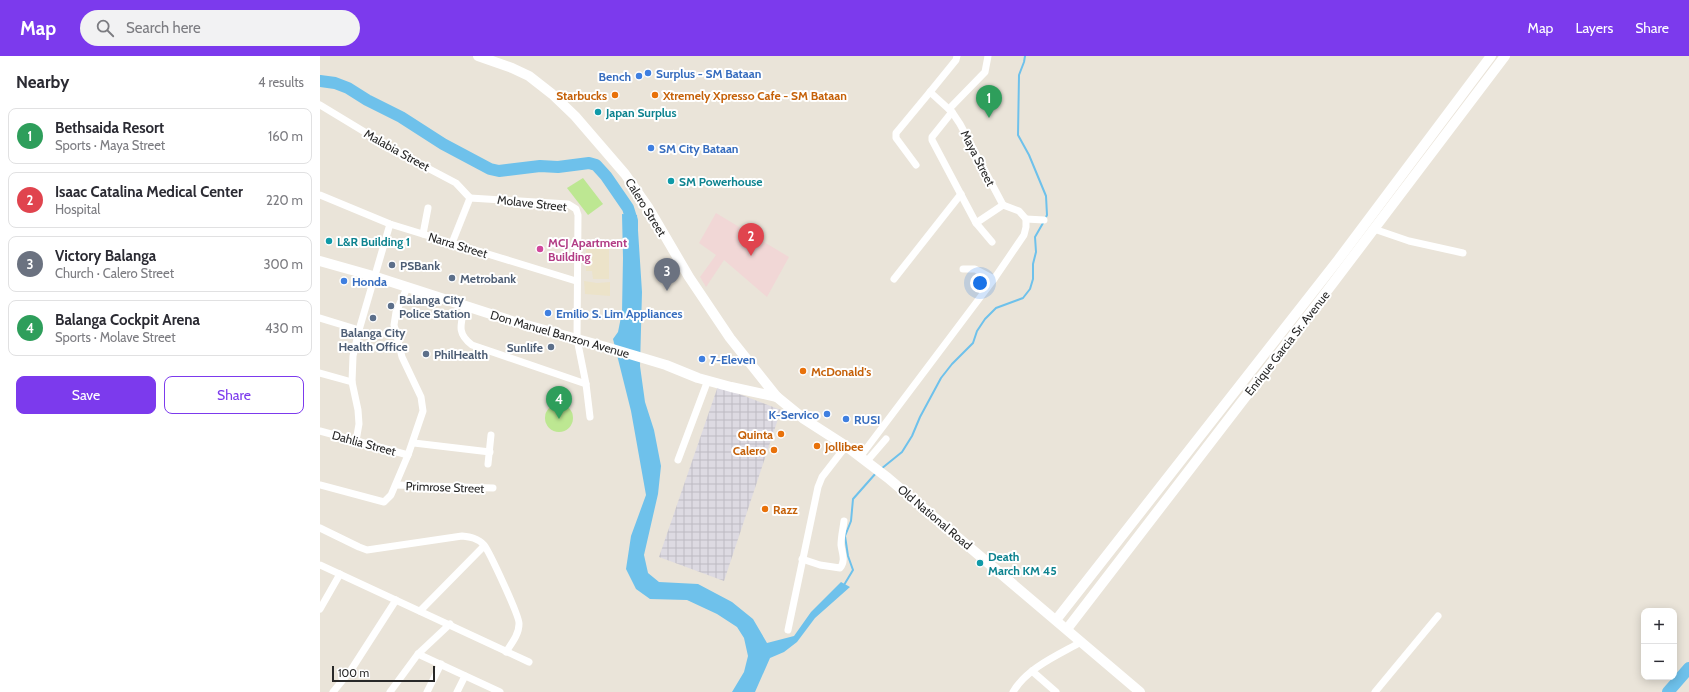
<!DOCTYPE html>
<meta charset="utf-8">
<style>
:root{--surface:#fff;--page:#f2f2f3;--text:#2b2b33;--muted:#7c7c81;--line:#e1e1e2;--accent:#7c3aed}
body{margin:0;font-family:Cabin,sans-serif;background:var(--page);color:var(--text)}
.controls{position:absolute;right:12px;bottom:12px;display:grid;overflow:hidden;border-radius:8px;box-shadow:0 2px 10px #0003}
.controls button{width:36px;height:36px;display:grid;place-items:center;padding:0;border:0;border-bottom:1px solid var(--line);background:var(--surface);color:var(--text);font:20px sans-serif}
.scale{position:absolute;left:12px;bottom:10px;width:103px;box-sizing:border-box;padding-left:4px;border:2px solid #282828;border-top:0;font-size:11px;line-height:14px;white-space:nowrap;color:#282828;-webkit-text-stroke:3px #fff;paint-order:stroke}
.you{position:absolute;left:660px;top:227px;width:14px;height:14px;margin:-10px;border:3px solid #fff;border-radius:50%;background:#1a73e8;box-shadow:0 0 0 6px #1a73e833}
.badge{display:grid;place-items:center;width:26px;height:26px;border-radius:50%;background:var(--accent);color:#fff;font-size:13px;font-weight:700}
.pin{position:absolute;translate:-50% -33px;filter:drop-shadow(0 1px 2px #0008)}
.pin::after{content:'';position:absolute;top:21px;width:14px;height:12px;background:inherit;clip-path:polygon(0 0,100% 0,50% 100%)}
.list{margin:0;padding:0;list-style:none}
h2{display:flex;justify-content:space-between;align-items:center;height:52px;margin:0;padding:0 16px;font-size:17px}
h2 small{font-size:13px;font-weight:400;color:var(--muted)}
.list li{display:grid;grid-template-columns:26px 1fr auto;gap:12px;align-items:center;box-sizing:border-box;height:56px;margin:0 8px 8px;padding:0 8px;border:1px solid var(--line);border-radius:8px}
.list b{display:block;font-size:15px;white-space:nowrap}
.list p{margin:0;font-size:13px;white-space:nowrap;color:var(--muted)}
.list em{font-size:13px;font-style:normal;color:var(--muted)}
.actions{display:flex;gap:8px;padding:12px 16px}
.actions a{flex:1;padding:9px 0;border:1px solid var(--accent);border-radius:8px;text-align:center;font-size:14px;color:var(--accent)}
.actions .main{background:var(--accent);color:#fff}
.icon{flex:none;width:22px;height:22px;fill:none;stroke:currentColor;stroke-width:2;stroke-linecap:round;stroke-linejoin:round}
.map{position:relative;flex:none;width:1369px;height:636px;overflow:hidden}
header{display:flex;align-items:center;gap:24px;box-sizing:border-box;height:56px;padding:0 20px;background:var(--accent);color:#fff}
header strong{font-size:19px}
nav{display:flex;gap:22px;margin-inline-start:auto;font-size:14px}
.search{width:280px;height:36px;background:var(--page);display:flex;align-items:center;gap:10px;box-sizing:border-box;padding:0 14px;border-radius:22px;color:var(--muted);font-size:15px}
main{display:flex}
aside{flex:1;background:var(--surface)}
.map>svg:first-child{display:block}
</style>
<header>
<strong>Map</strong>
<div class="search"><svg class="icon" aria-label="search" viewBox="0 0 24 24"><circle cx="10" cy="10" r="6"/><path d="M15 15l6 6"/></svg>Search here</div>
<nav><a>Map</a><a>Layers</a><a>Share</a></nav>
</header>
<main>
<aside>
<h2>Nearby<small>4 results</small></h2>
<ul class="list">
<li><span class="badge" style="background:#2e9e5b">1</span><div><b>Bethsaida Resort</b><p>Sports · Maya Street</p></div><em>160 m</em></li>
<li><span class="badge" style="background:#e0444e">2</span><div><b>Isaac Catalina Medical Center</b><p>Hospital</p></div><em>220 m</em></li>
<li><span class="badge" style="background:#6b7280">3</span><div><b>Victory Balanga</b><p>Church · Calero Street</p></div><em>300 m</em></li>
<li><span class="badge" style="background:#2e9e5b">4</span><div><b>Balanga Cockpit Arena</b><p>Sports · Molave Street</p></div><em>430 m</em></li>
</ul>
<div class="actions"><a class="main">Save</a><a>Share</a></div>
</aside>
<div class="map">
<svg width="1369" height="636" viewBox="0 0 1369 636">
<defs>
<pattern id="industrial-grid" width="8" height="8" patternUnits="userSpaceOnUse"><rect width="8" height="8" fill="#dddae2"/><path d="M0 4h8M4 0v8" fill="none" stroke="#bebbc2"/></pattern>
</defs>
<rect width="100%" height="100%" fill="#eae4d9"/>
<path fill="url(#industrial-grid)" d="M398,330l63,24 -57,171 -65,-24z"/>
<g fill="#ece3c9">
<path d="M266,188h23v35h-16l-1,-8h-6z"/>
<path d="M264,225l13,2 13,-1v14l-25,-2z"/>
</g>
<path fill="#f1d7d6" d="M396,157l73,44 -22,40 -43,-37 -18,27 -6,-10 16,-22 -17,-12z"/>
<g fill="#bde792">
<path d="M263,122l20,26 -15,11 -21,-27z"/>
<circle cx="239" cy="362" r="14"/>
</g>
<path fill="#6ec1eb" d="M302,158l15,1 5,77 -2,74 5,36 9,28 7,36 -3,28 -14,61 4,18 11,9 39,2 34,18 21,17 14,24 27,-7 17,-24 30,-30 9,5 -35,31 -18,24 -13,10 -14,6 -15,34h-23l12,-20 4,-16 -4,-18 -7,-11 -20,-13 -30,-14 -37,-1 -14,-10 -10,-20 5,-33 15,-41 -15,-84 -18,-72 5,-7 4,-20 1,-54z"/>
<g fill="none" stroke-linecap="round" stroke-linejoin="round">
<g stroke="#6ec1eb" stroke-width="2">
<path d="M705,0l-1,6 -5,13 -1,60 11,20 17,41 1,19 -2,4"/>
<path d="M561,413l21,-17 10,-16 8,-19 21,-39 11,-14 21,-21 4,-12 8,-12 11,-11 27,-10 7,-9 3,-10v-15l3,-12 -1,-15 8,-14"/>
<path d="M524,529l9,-15 -5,-14 -3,-20 6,-15 2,-22 23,-26"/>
</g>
<g stroke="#6ec1eb" stroke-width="12">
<path d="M0,25l15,2 13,5 19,12 34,17 42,27 47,25 9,2 41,-5 18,1 31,-4 7,2 10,11 22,32 4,13v10"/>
<path d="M1348,636l21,-24"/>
</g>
<g stroke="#fff" stroke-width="7">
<path d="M637,0l-1,4 -26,32 22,20 8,12 43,81"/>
<path d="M0,49l81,49 55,29 14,15"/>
<path d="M629,53l36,-37 3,-16"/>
<path d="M632,56l-20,25v3l44,83 16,19"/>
<path d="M596,109l-20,-27v-5l34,-41"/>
<path d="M0,139l70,29 186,57"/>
<path d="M150,142l98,6 8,5 2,6 -1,124 9,45 4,33"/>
<path d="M706,163l18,1"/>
<path d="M656,167l27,-18"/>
<path d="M1054,173l35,12 54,12"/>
<path d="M103,178l5,-26"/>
<path d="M132,187l18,-45"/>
<path d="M643,213h12l19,10"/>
<path d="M574,223l67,-85"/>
<path d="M145,250c-4,18 -9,27 7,39l114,39"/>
<path d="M0,262l39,12"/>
<path d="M0,317l32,9"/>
<path d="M0,375l88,24"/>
<path d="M36,385l3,-17 -1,-14 -6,-28 1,-26 6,-26 31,-106"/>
<path d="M94,387l76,9"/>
<path d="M540,401l134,-178 30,-44 2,-8v-8l-7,-8 -16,-6"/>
<path d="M358,404l30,-80"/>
<path d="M547,405l19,-22"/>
<path d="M168,408l3,-29"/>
<path d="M0,429l64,17 7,-7 17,-40 15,-44 -2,-14 -19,-40 -8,-32 2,-13 11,-24"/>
<path d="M76,429l97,3"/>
<path d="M0,472l39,19 8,3 95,-14c8,1 16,2 22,9 5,6 36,72 35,79 0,11 -8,20 -13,28"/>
<path d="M482,503l18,6 20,3c6,-7 2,-15 1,-23 0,-8 2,-16 3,-24"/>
<path d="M0,509l209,97"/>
<path d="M0,553l20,-35"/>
<path d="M100,555l64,-65"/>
<path d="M468,574l30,-143 4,-10 24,-31"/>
<path d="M98,598l82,38"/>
<path d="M712,615l24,21"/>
<path d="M13,636l18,-22 45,-70"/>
<path d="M70,636l28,-38 32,-30"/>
<path d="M107,636l14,-28"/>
<path d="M137,636l8,-16"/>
<path d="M693,636c14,-24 45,-37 68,-50"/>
<path d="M1055,636l63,-76"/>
</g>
<g stroke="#fff" stroke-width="10">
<path d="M158,0l34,12 17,8 23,18 23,22 50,58 23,33 41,70 41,61 47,59 27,22 42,27 42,32 252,214"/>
<path d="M0,205l53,15 139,45 94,26 60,18 32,13 33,9 46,10"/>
<path d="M736,564l282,-360 153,-204"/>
<path d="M747,573l260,-338 178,-235"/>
</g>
</g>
<g fill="#3f7fe0" stroke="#fff" stroke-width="1.5">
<circle cx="328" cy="17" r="4"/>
<circle cx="319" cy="20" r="4"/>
<circle cx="331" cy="92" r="4"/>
<circle cx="24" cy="225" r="4"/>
<circle cx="228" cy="257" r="4"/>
<circle cx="382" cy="303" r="4"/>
<circle cx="507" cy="358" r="4"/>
<circle cx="526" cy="363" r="4"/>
</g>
<g fill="#e8710a" stroke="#fff" stroke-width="1.5">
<circle cx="295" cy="39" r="4"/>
<circle cx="335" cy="39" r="4"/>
<circle cx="483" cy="315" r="4"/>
<circle cx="461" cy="378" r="4"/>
<circle cx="497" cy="390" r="4"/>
<circle cx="454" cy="394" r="4"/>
<circle cx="445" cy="453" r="4"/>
</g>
<g fill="#0f9aa8" stroke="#fff" stroke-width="1.5">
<circle cx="278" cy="56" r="4"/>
<circle cx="351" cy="125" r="4"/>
<circle cx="9" cy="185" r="4"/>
<circle cx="660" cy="507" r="4"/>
</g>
<circle fill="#d1479c" stroke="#fff" stroke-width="1.5" cx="220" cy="193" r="4"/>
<g fill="#5c6f8a" stroke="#fff" stroke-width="1.5">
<circle cx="72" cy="209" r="4"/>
<circle cx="132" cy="222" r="4"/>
<circle cx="71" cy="250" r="4"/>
<circle cx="53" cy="262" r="4"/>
<circle cx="231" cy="291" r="4"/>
<circle cx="106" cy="298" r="4"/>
</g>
<g text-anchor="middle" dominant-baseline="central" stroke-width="4" stroke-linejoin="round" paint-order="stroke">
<g font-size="12" font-weight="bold" fill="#366cbe" stroke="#fff" text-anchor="start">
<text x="336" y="17">Surplus - SM Bataan</text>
<text x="311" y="20" text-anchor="end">Bench</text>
<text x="339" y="92">SM City Bataan</text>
<text x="32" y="225">Honda</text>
<text x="236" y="257">Emilio S. Lim Appliances</text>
<text x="390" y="303">7-Eleven</text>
<text x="499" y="358" text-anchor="end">K-Servico</text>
<text x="534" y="363">RUSI</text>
</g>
<g font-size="12" font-weight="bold" fill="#c56008" stroke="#fff" text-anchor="start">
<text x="287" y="39" text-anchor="end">Starbucks</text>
<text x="343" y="39">Xtremely Xpresso Cafe - SM Bataan</text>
<text x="491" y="315">McDonald's</text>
<text x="453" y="378" text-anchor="end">Quinta</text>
<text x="505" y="390">Jollibee</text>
<text x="446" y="394" text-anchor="end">Calero</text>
<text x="453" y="453">Razz</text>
</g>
<g font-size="12" font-weight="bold" fill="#0d838f" stroke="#fff" text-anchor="start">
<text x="286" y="56">Japan Surplus</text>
<text x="359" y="125">SM Powerhouse</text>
<text x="17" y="185">L&amp;R Building 1</text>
<text x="668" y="500">Death<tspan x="668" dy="14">March KM 45</tspan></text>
</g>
<g font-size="12" fill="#282828" stroke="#fff">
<text transform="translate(77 94) rotate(29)">Malabia Street</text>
<text transform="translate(658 102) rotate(63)">Maya Street</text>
<text transform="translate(212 147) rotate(6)">Molave Street</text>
<text transform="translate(326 151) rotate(58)">Calero Street</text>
<text transform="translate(138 189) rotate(17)">Narra Street</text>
<text transform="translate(240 278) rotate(16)">Don Manuel Banzon Avenue</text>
<text transform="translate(967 287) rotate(-52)">Enrique Garcia Sr. Avenue</text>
<text transform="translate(44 387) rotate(15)">Dahlia Street</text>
<text transform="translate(125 431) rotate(2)">Primrose Street</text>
<text transform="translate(615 461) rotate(40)">Old National Road</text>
</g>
<g font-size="12" font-weight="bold" fill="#b23c85" stroke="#fff" text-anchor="start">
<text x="228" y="186">MCJ Apartment<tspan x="228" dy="14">Building</tspan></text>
</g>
<g font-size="12" font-weight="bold" fill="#4e5e75" stroke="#fff" text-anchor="start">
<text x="80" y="209">PSBank</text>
<text x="140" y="222">Metrobank</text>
<text x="79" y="243">Balanga City<tspan x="79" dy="14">Police Station</tspan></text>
<text x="53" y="276" text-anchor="middle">Balanga City<tspan x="53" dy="14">Health Office</tspan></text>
<text x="223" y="291" text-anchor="end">Sunlife</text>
<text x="114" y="298">PhilHealth</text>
</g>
</g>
</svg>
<div class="controls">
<button>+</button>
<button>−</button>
</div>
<div class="scale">100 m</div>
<div class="you"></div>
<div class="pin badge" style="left:669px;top:62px;background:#2e9e5b">1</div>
<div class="pin badge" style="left:431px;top:200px;background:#e0444e">2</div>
<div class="pin badge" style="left:347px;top:235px;background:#6b7280">3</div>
<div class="pin badge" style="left:239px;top:363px;background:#2e9e5b">4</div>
</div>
</main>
